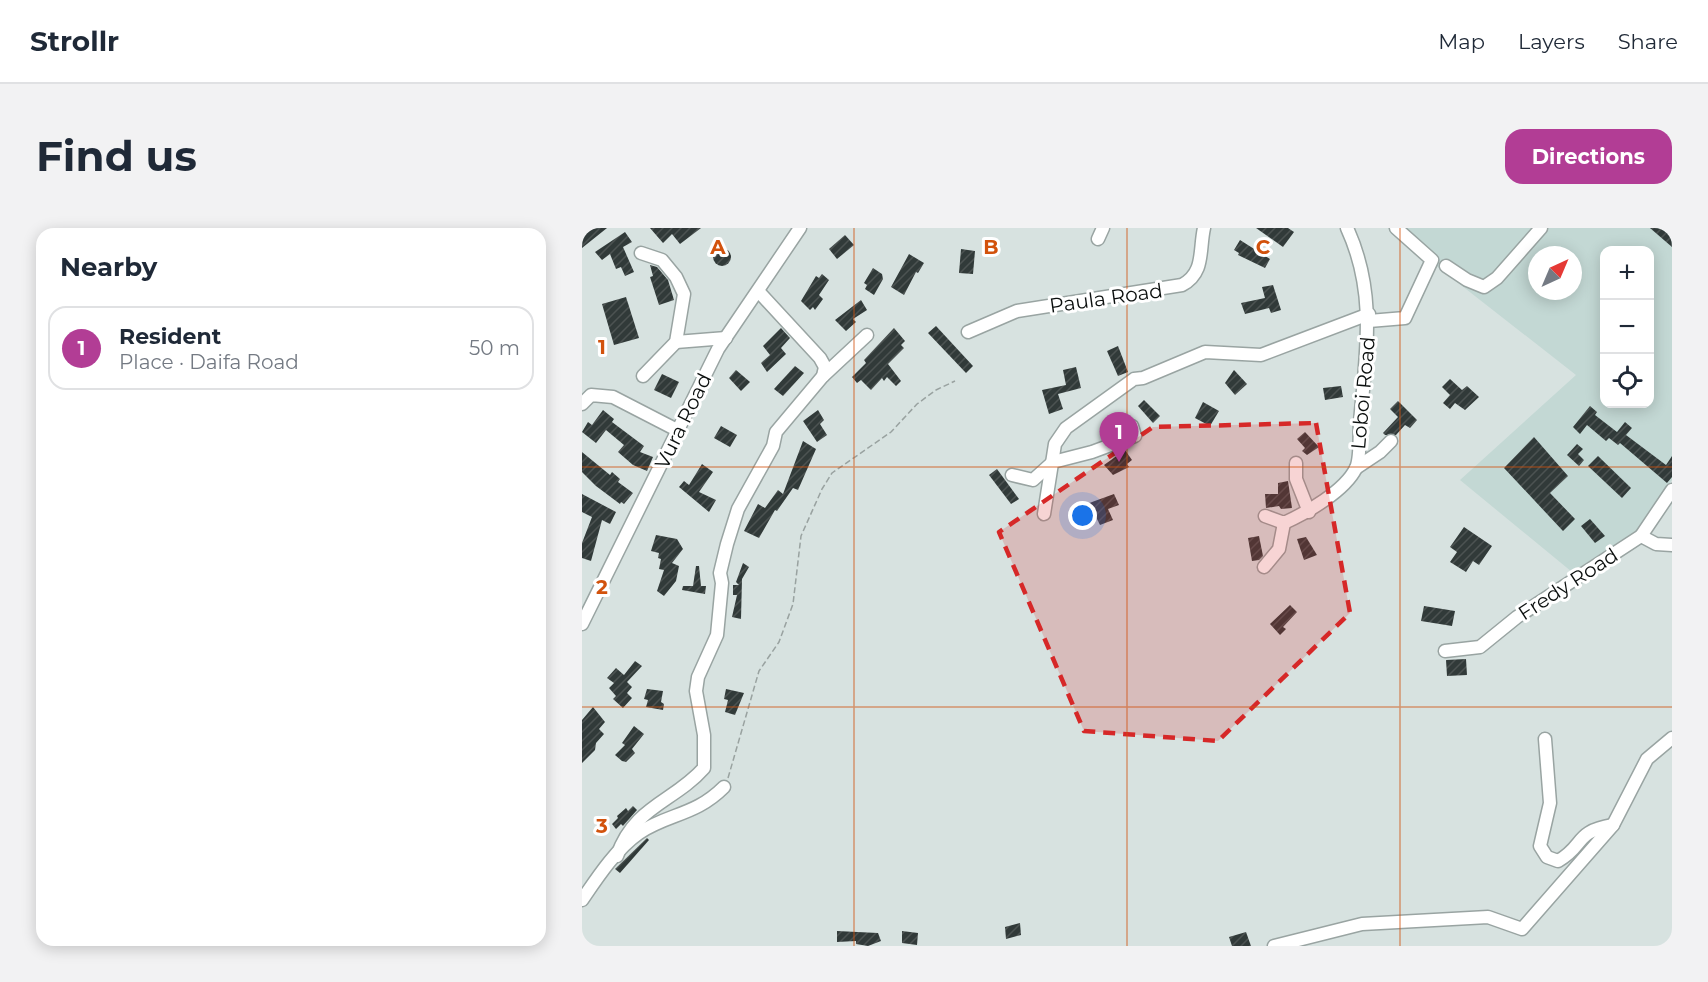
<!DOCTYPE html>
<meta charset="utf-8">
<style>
:root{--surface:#fff;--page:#f2f2f3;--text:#1f2937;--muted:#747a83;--line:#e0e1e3;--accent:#b23d95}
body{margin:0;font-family:Montserrat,sans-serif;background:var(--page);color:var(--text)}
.controls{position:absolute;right:18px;top:18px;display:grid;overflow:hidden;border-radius:12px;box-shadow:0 3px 15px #0003}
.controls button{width:54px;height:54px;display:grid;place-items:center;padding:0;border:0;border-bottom:2px solid var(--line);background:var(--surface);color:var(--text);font:30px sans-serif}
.compass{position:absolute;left:946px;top:18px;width:54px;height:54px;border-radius:50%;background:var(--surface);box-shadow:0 3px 15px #0003;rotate:44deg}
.you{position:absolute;left:501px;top:288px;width:21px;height:21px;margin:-15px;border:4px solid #fff;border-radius:50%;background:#1a73e8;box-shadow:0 0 0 9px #1a73e833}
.badge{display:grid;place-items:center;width:39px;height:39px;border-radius:50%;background:var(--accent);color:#fff;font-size:20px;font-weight:700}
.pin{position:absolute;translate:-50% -50px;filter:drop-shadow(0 2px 3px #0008)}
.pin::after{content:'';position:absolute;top:32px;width:21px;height:18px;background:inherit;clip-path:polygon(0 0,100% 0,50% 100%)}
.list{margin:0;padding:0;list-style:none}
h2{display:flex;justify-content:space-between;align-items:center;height:78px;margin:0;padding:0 24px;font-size:26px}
h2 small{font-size:20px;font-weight:400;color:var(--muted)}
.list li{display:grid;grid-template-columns:39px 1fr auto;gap:18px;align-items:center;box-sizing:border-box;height:84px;margin:0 12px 12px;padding:0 12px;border:2px solid var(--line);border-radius:18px}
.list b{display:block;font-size:22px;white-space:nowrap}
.list p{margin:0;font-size:20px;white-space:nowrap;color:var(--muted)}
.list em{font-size:20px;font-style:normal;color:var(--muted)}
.icon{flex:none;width:33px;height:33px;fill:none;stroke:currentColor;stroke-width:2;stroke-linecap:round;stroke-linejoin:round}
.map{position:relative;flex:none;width:1090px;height:718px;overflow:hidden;border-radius:18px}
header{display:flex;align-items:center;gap:36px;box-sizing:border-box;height:84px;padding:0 30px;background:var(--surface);border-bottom:2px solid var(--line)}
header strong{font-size:28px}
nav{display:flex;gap:33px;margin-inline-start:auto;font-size:21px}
.intro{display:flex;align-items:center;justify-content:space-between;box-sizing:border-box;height:144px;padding:0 36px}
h1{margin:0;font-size:42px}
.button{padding:15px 27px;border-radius:18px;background:var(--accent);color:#fff;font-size:21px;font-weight:700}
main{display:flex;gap:36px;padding:0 36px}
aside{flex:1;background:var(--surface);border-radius:18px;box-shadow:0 3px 15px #0003}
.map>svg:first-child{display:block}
</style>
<header>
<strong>Strollr</strong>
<nav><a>Map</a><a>Layers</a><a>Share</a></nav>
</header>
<div class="intro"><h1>Find us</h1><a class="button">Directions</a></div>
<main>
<aside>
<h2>Nearby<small></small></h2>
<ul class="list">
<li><span class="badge">1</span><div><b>Resident</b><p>Place · Daifa Road</p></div><em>50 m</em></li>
</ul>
</aside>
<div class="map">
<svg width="1090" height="718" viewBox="0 0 1090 718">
<defs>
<pattern id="building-hatch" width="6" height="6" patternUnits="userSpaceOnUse" patternTransform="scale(1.5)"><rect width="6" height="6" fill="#313a39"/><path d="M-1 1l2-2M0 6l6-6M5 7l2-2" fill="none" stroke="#4c5352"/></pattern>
</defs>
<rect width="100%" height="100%" fill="#d7e2e0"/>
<path fill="#c3d8d4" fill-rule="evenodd" d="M806,0h284v252l-36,51 -64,41 -112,-92 116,-105zM1023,22h45v154h-45zM955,27h36v36h-36z"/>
<g fill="url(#building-hatch)">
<path d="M0,0h25l-25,20z"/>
<path d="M68,0h51l-21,16 -8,-10 -9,9z"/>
<path d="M674,0h32l6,4 -11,15z"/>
<path d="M1068,0h22v19z"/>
<path d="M43,4l7,10 -9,5 11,25 -9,4 -4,-9 -5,2 -6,-15 -8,6 -7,-8z"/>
<path d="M263,7l9,10 -17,14 -8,-10z"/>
<path d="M658,12l30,19 -5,9 -27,-13 1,-2 -5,-3z"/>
<circle cx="140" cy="29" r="9"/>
<path d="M379,21l14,2 -2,23 -14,-1z"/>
<path d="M327,26l15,9 -6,10 -2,-1 -12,23 -13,-8z"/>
<path d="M68,37l7,2 11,13 6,20 -15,5 -9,-28 3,-1z"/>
<path d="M291,40l9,6 1,5 -9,16 -9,-6 2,-4 -3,-2z"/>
<path d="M240,46l7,6 -10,15 4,4 -8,11 -2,-3 -3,3 -9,-9 15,-25 3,2z"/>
<path d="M691,57l8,25 -10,3 -2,-5 -24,6 -4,-11 24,-5 -3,-11z"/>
<path d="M44,69l13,41 -25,7 -12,-41z"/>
<path d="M279,72l6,10 -14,9 3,3 -10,9 -11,-11z"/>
<path d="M354,98l37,40 -7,7 -38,-40z"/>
<path d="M199,100l9,10 -9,10 5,6 -19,18 -6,-9 9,-8 -7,-9z"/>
<path d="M312,100l11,13 -4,4 3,3 -16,16 13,17 -5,5 -9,-9 -3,4 -2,-3 -11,12 -10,-10 -4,3 -5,-6 14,-14 -2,-3z"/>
<path d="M536,118l10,26 -10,4 -11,-25z"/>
<path d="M213,138l9,7 -21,23 -9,-7z"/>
<path d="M494,139l5,21 -23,6 5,15 -14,5 -7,-24 24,-5 -3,-15z"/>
<path d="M154,142l14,12 -9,9 -12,-13z"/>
<path d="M652,142l13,14 -12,11 -10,-12z"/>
<path d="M80,146l17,8 -8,16 -17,-8z"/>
<path d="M868,151l12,11 5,-4 12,11 -14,13 -10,-7 -5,6 -7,-6 7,-8 -8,-8z"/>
<path d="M759,158l2,11 -18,3 -2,-12z"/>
<path d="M562,172l16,16 -7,7 -15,-17z"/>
<path d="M816,173l19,19 -7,8 -5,-3 -9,10h-11l-2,-2 15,-16 -8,-8z"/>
<path d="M621,174l16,9 -9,15 -15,-8z"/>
<path d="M1008,178l7,6 -2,3 22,17 8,-10 7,6 -6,7 40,30 6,-9v21l-5,6 -47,-40 -2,2 -9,-7 -3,3 -19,-16 -7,9 -7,-7z"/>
<path d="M21,182l11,9 -2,3 32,24 -4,6 13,5 -6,14 -14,-6 -15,-13 6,-7 -18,-15 -10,13 -14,-11 6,-10 4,3z"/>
<path d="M236,182l6,10 -4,4 7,11 -10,7 -14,-21z"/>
<path d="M139,198l16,9 -7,12 -16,-9z"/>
<path d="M723,204l14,15 -12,8 -5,-4 3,-3 -8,-9z"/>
<path d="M952,209l34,39 -18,17 25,26 -12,12 -59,-63z"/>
<path d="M221,213l13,8 -18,41 -5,-2 -16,23 -2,-1 -16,28 -15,-7 14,-27 7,4 13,-18 5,4z"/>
<path d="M995,216l6,5 -5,5 6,6 -5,6 -12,-11z"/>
<path d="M543,222l7,10 -5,4 2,3 -16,8 -9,-10z"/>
<path d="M0,224l28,23 2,-3 8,7 -2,3 15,11 -9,11 -3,-2 -1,2 -24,-18 -14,-14z"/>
<path d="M1016,228l33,32 -9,10 -34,-32z"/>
<path d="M120,236l11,8 -14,20 17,8 -7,12 -30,-25 5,-6 5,4z"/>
<path d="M415,241l22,30 -8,5 -22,-29z"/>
<path d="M706,253l4,27 -11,1 -2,-3 -13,2 -1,-14h13v-11z"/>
<path d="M0,266l34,18 -6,12 -8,-4 -11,41 -9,-3v-15l10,-26 -10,-5z"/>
<path d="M532,266l5,11 -11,4 5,11 -13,5 -4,-8 -11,3 -4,-14z"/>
<path d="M1008,291l15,17 -10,7 -14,-17z"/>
<path d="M882,299l28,19 -13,19 -6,-4 -7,11 -16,-10 7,-10 -7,-5z"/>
<path d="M74,307l21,4 6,10 -11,14 7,3 -3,15 -12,15 -7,-5 7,-21 -5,-1 2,-10 -3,-1 1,-5 -8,-2z"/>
<path d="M677,308l4,20 -4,4 -7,1 -4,-23z"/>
<path d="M724,309l11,18 -13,5 -7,-21z"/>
<path d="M161,335l6,4 -7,12 -1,40 -9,-2 5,-22h-4v-10h6l-3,-3z"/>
<path d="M114,338h3l2,20h5l-1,8 -23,-4 1,-4h10z"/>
<path d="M708,377l7,7 -14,15 3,2 -6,6 -10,-11z"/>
<path d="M842,378l31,5 -3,15 -31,-5z"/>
<path d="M884,431l1,16 -20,1 -1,-16z"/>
<path d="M53,433l7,5 -15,16 5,5 -5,6 5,5 -9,10 -10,-9 3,-3 -7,-8 5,-5 -7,-5 9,-10 8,7z"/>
<path d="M65,461l16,2 -2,11 3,2 -1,6 -17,-3 2,-7 -4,-1z"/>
<path d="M144,461l18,4 -9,22 -10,-3 3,-12 -4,-1z"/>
<path d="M11,479l12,15 -6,7 5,5 -8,9 -1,7 -13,13v-43z"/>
<path d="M52,498l10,8 -12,15 3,4 -9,9 -4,-1 -7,-6 10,-10 -3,-2z"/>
<path d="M51,578l4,4 -14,16 -2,-2 -5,5 -4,-5 6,-6 -1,-2 9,-8 2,3z"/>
<path d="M65,610l2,2 -29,33 -5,-4z"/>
<path d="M438,695l1,12 -15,4 -1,-12z"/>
<path d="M255,703l41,2 3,8 -13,5 -12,-2v-3l-19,1z"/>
<path d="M320,703l16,2 -1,12 -15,-2z"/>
<path d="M664,704l5,14h-19l-3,-9z"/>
</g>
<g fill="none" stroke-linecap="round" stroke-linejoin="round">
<g stroke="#99a4a2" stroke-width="15">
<g id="minor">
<path d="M516,11l5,-11"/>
<path d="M59,25l21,7 14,17 8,17 -8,48 -33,34"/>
<path d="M864,38l21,14 17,7 13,-9 44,-50"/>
<path d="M787,93l36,-3 27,-58 -36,-32"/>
<path d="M386,104l49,-21 165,-26c23,-12 17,-35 22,-57"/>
<path d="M94,114l50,-4"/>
<path d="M241,148l44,-41"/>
<path d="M0,176l9,-9 22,2 66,34"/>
<path d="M714,235v16l13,33"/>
<path d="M774,240l24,-16 11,-11"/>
<path d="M430,247l21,5 20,-18 39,-10 43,-16 -3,-10"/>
<path d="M462,286l11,-70 11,-16 68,-49 9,-1 62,-26 56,3 108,-41"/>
<path d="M683,288l19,7c22,-10 61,-32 72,-55 5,-11 3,-33 4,-46 6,-69 17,-129 -13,-194"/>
<path d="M1059,308l15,8 16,1"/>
<path d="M682,339l15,-18 5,-26"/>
<path d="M0,396l136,-275 82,-121"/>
<path d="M863,423l35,-4 37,-30 124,-81 31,-46"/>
<path d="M963,511l5,64 -10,43 7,11 11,4c28,-16 15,-29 55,-36"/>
<path d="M35,628c17,-50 57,-54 87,-88v-33l-8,-44 2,-14 19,-42 5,-52 -2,-10 7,-29 11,-35 35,-63 3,-14 47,-56 2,-9 -5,-9 -61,-66"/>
<path d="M0,672c15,-22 34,-51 57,-67 30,-20 56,-17 85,-46"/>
<path d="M692,718l88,-22 126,-7 34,12 91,-104 34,-66 25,-21"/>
</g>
</g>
<path stroke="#99a2a0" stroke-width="1.5" stroke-dasharray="6 3" stroke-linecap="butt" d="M146,550l31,-107 20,-29 14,-38 8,-68 21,-47 10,-16 59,-41 26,-28 19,-14 19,-9"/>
<use href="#minor" stroke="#fff" stroke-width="12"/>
</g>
<path fill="#d62828" fill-opacity="0.2" stroke="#d62828" stroke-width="4.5" stroke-dasharray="12 8" stroke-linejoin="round" d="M734,195l34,190 -132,128 -134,-10 -85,-199 154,-105z"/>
<path fill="none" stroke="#d2520c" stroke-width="1.5" stroke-opacity="0.55" d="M272,0v718M545,0v718M818,0v718M0,239h1090M0,479h1090"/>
<g text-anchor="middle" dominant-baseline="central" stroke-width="6" stroke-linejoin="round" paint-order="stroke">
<g font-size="20" fill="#0a0e0d" stroke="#fff">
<text transform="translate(524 70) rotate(-8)">Paula Road</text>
<text transform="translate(781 165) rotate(-85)">Loboi Road</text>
<text transform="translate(101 193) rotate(-64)">Vura Road</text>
<text transform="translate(986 356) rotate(-33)">Fredy Road</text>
</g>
</g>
<g font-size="20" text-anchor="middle" font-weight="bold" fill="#d2520c" stroke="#fff" stroke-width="6" stroke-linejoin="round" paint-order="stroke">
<text x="136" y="26">A</text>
<text x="409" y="26">B</text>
<text x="681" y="26">C</text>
<text x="20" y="126">1</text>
<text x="20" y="366">2</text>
<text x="20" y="605">3</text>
</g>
</svg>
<div class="controls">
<button>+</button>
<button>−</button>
<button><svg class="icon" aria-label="locate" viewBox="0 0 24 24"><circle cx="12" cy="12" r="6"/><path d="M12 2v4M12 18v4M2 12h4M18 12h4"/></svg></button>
</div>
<svg class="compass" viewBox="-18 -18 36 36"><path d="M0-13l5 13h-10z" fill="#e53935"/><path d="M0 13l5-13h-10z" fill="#747a83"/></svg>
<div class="you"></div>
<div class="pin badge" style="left:537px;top:234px">1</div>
</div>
</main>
